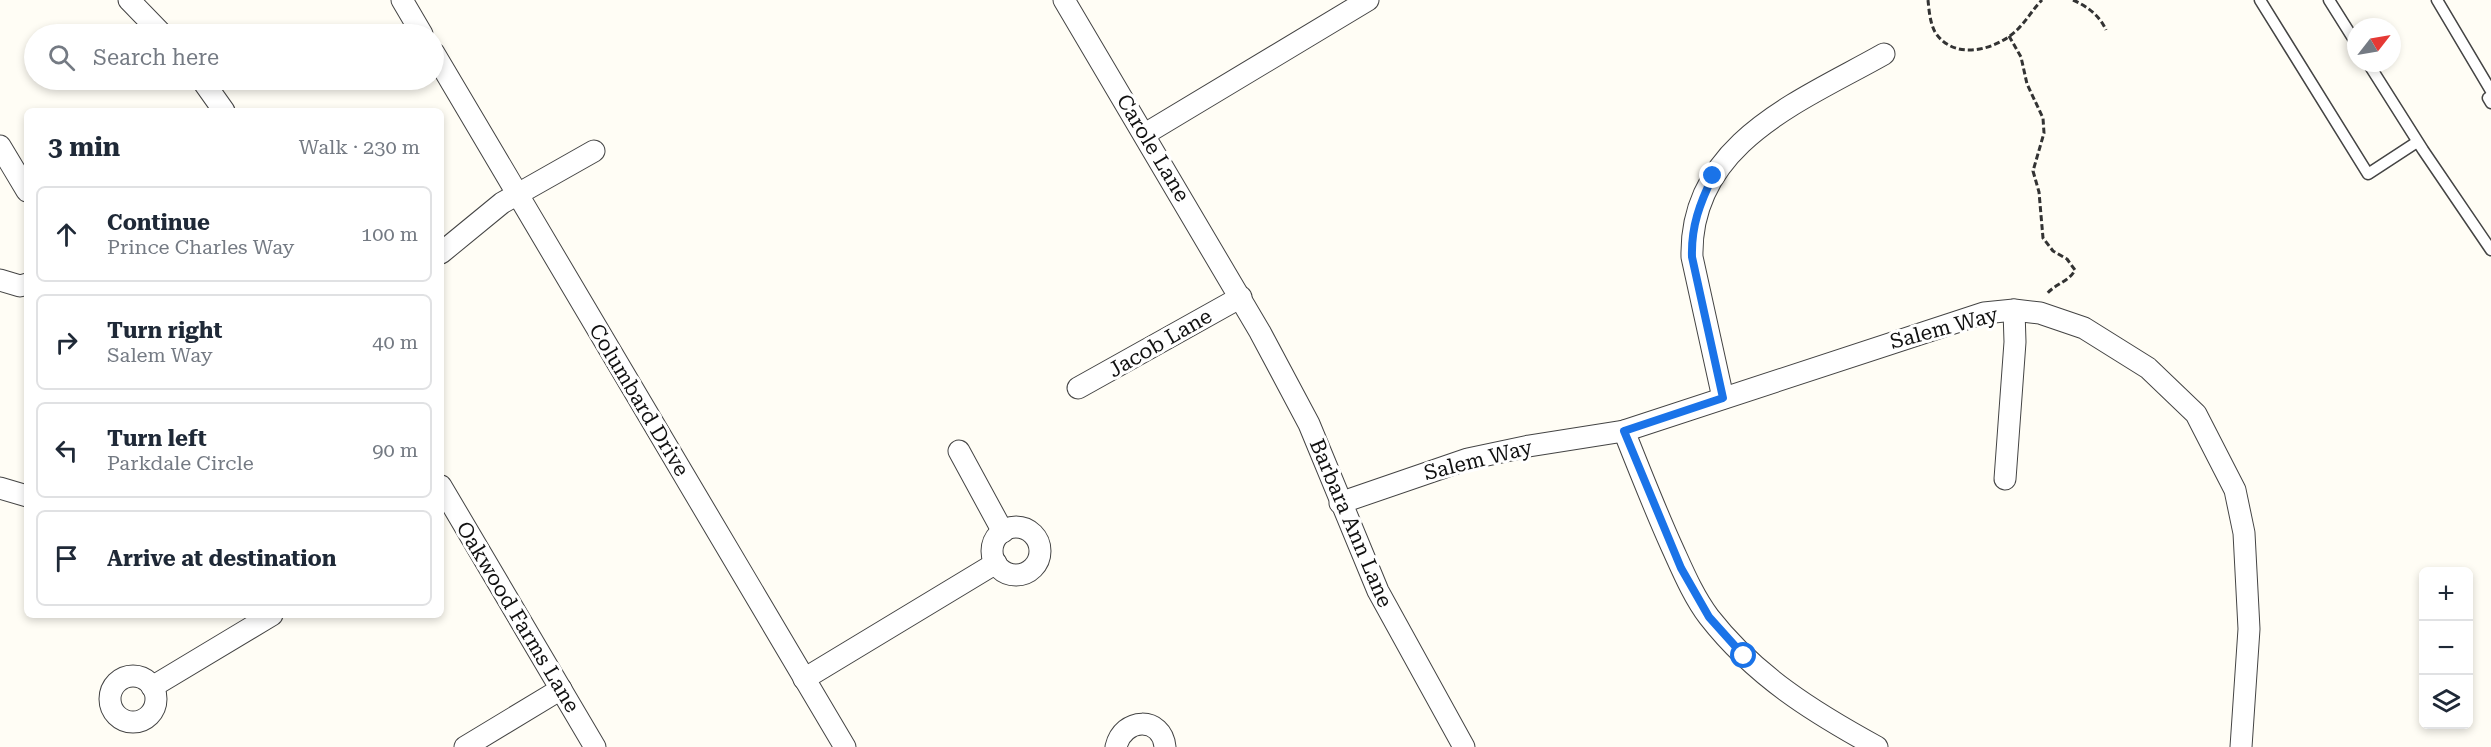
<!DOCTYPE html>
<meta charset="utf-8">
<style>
:root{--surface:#fff;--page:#f2f2f3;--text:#1f2937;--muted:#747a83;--line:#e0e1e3}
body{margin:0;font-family:"Roboto Serif",serif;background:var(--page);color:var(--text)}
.controls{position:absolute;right:18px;bottom:18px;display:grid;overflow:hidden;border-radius:9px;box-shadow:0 3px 9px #0003}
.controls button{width:54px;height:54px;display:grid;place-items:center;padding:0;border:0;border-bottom:2px solid var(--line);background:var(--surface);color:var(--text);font:30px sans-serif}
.compass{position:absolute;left:2347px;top:18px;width:54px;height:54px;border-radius:50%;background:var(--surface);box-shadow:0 3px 9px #0003;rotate:59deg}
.stop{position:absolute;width:18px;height:18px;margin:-14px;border:4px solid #1a73e8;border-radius:50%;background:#fff}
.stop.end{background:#1a73e8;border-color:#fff;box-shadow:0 2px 6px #0008}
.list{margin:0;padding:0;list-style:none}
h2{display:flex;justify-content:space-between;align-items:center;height:78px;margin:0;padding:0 24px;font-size:26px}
h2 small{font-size:20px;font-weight:400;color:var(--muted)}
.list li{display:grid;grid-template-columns:39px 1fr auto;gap:18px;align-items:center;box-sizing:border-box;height:96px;margin:0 12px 12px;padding:0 12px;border:2px solid var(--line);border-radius:9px}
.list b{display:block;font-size:22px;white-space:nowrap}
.list p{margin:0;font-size:20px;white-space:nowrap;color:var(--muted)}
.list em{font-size:20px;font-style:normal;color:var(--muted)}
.icon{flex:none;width:33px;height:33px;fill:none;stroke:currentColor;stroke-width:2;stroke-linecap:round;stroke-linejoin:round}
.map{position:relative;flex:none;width:2491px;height:747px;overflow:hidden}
.search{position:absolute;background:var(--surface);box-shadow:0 3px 9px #0003;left:24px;top:24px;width:420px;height:66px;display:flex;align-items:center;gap:15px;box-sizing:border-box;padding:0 21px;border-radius:33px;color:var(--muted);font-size:22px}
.panel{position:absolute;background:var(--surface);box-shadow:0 3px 9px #0003;left:24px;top:108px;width:420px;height:510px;border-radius:9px}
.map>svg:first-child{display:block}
</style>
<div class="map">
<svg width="2491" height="747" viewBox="0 0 2491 747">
<rect width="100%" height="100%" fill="#fffdf5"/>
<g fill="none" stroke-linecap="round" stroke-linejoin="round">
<g stroke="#444" stroke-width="13">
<g id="service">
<path d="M2260,0l108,174 49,-32"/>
<path d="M2329,0l27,43"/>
<path d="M2437,0l54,91"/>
<path d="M2368,63l55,87 68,100"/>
<path d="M2491,96l-3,2 3,5"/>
</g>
</g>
<g stroke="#444" stroke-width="23">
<g id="minor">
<path d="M129,0l33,34"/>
<path d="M402,0l20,34"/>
<path d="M1064,0l196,332 49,92 69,167 86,156"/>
<path d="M434,53l411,694"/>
<path d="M202,80l22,31"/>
<path d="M1145,134l223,-134"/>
<path d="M0,146l27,45"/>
<path d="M441,253l61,-50 92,-52"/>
<path d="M0,280l20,6 7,-2"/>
<path d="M1078,388l163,-91"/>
<path d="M1723,398l-31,-141c-3,-114 109,-156 192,-203"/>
<path d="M1624,431c15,38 30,76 47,114 11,24 22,51 38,72 46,59 104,95 168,130"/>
<path d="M959,451l44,81"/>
<path d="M2005,479l10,-137 -1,-32"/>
<path d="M441,486l154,261"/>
<path d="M0,488l27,8"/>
<path d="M1340,503l128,-44 61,-13 95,-15 360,-118 30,-3 26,3 44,15 64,40 48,46 39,76 9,43 5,96 -8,118"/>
<circle cx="1016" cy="551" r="24"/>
<circle cx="133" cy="699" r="23"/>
<path d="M804,679l192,-116"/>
<path d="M152,687l120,-72"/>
<path d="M465,747l96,-58"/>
<path d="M1116,747c7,-30 46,-31 49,0"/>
</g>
</g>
<g stroke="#333" stroke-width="3" stroke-dasharray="6 3" stroke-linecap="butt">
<path d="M1928,0c1,10 2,23 7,32 19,30 62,18 83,-3 9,-9 15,-20 24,-29"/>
<path d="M2073,0c14,6 27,16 33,30"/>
<path d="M2009,36l12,21 6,27 16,34 1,15 -11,38 6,21 4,46 10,13 14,8 8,11c-6,12 -21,14 -29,25"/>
</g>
<use href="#service" stroke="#fff" stroke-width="10"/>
<use href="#minor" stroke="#fff" stroke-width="21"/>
</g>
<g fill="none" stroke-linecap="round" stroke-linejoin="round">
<path stroke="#1a73e8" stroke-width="8" d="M1713,176c-13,27 -22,50 -21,81l31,141 -99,33 57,137 28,49 35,39"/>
</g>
<g text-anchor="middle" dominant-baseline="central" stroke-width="6" stroke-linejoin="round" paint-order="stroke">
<g font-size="21" fill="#111" stroke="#fff">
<text transform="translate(1153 148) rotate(59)">Carole Lane</text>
<text transform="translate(1944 328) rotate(-15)">Salem Way</text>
<text transform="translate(1160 343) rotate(-30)">Jacob Lane</text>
<text transform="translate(639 400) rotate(59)">Columbard Drive</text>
<text transform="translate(1478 460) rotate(-14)">Salem Way</text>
<text transform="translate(1351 523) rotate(67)">Barbara Ann Lane</text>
<text transform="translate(518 617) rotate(59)">Oakwood Farms Lane</text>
</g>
</g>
</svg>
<div class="controls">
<button>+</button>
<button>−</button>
<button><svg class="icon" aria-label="layers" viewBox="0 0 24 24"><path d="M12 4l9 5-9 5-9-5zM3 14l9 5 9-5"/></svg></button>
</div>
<svg class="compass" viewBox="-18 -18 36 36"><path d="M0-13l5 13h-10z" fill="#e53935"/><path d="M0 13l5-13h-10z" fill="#747a83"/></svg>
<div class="stop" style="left:1744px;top:656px"></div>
<div class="stop end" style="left:1713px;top:176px"></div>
<div class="search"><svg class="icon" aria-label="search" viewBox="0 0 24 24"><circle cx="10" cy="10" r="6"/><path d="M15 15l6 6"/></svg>Search here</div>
<section class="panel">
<h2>3 min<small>Walk · 230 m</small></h2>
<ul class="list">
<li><svg class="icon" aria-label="ahead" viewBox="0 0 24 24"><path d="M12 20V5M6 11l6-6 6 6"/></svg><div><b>Continue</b><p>Prince Charles Way</p></div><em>100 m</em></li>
<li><svg class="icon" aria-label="right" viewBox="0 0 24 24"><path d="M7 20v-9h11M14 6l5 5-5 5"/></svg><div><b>Turn right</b><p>Salem Way</p></div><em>40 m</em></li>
<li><svg class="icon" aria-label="left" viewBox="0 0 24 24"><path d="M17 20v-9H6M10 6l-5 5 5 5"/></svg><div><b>Turn left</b><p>Parkdale Circle</p></div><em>90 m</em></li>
<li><svg class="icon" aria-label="arrive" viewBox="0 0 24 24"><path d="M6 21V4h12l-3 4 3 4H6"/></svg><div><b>Arrive at destination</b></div></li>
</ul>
</section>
</div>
